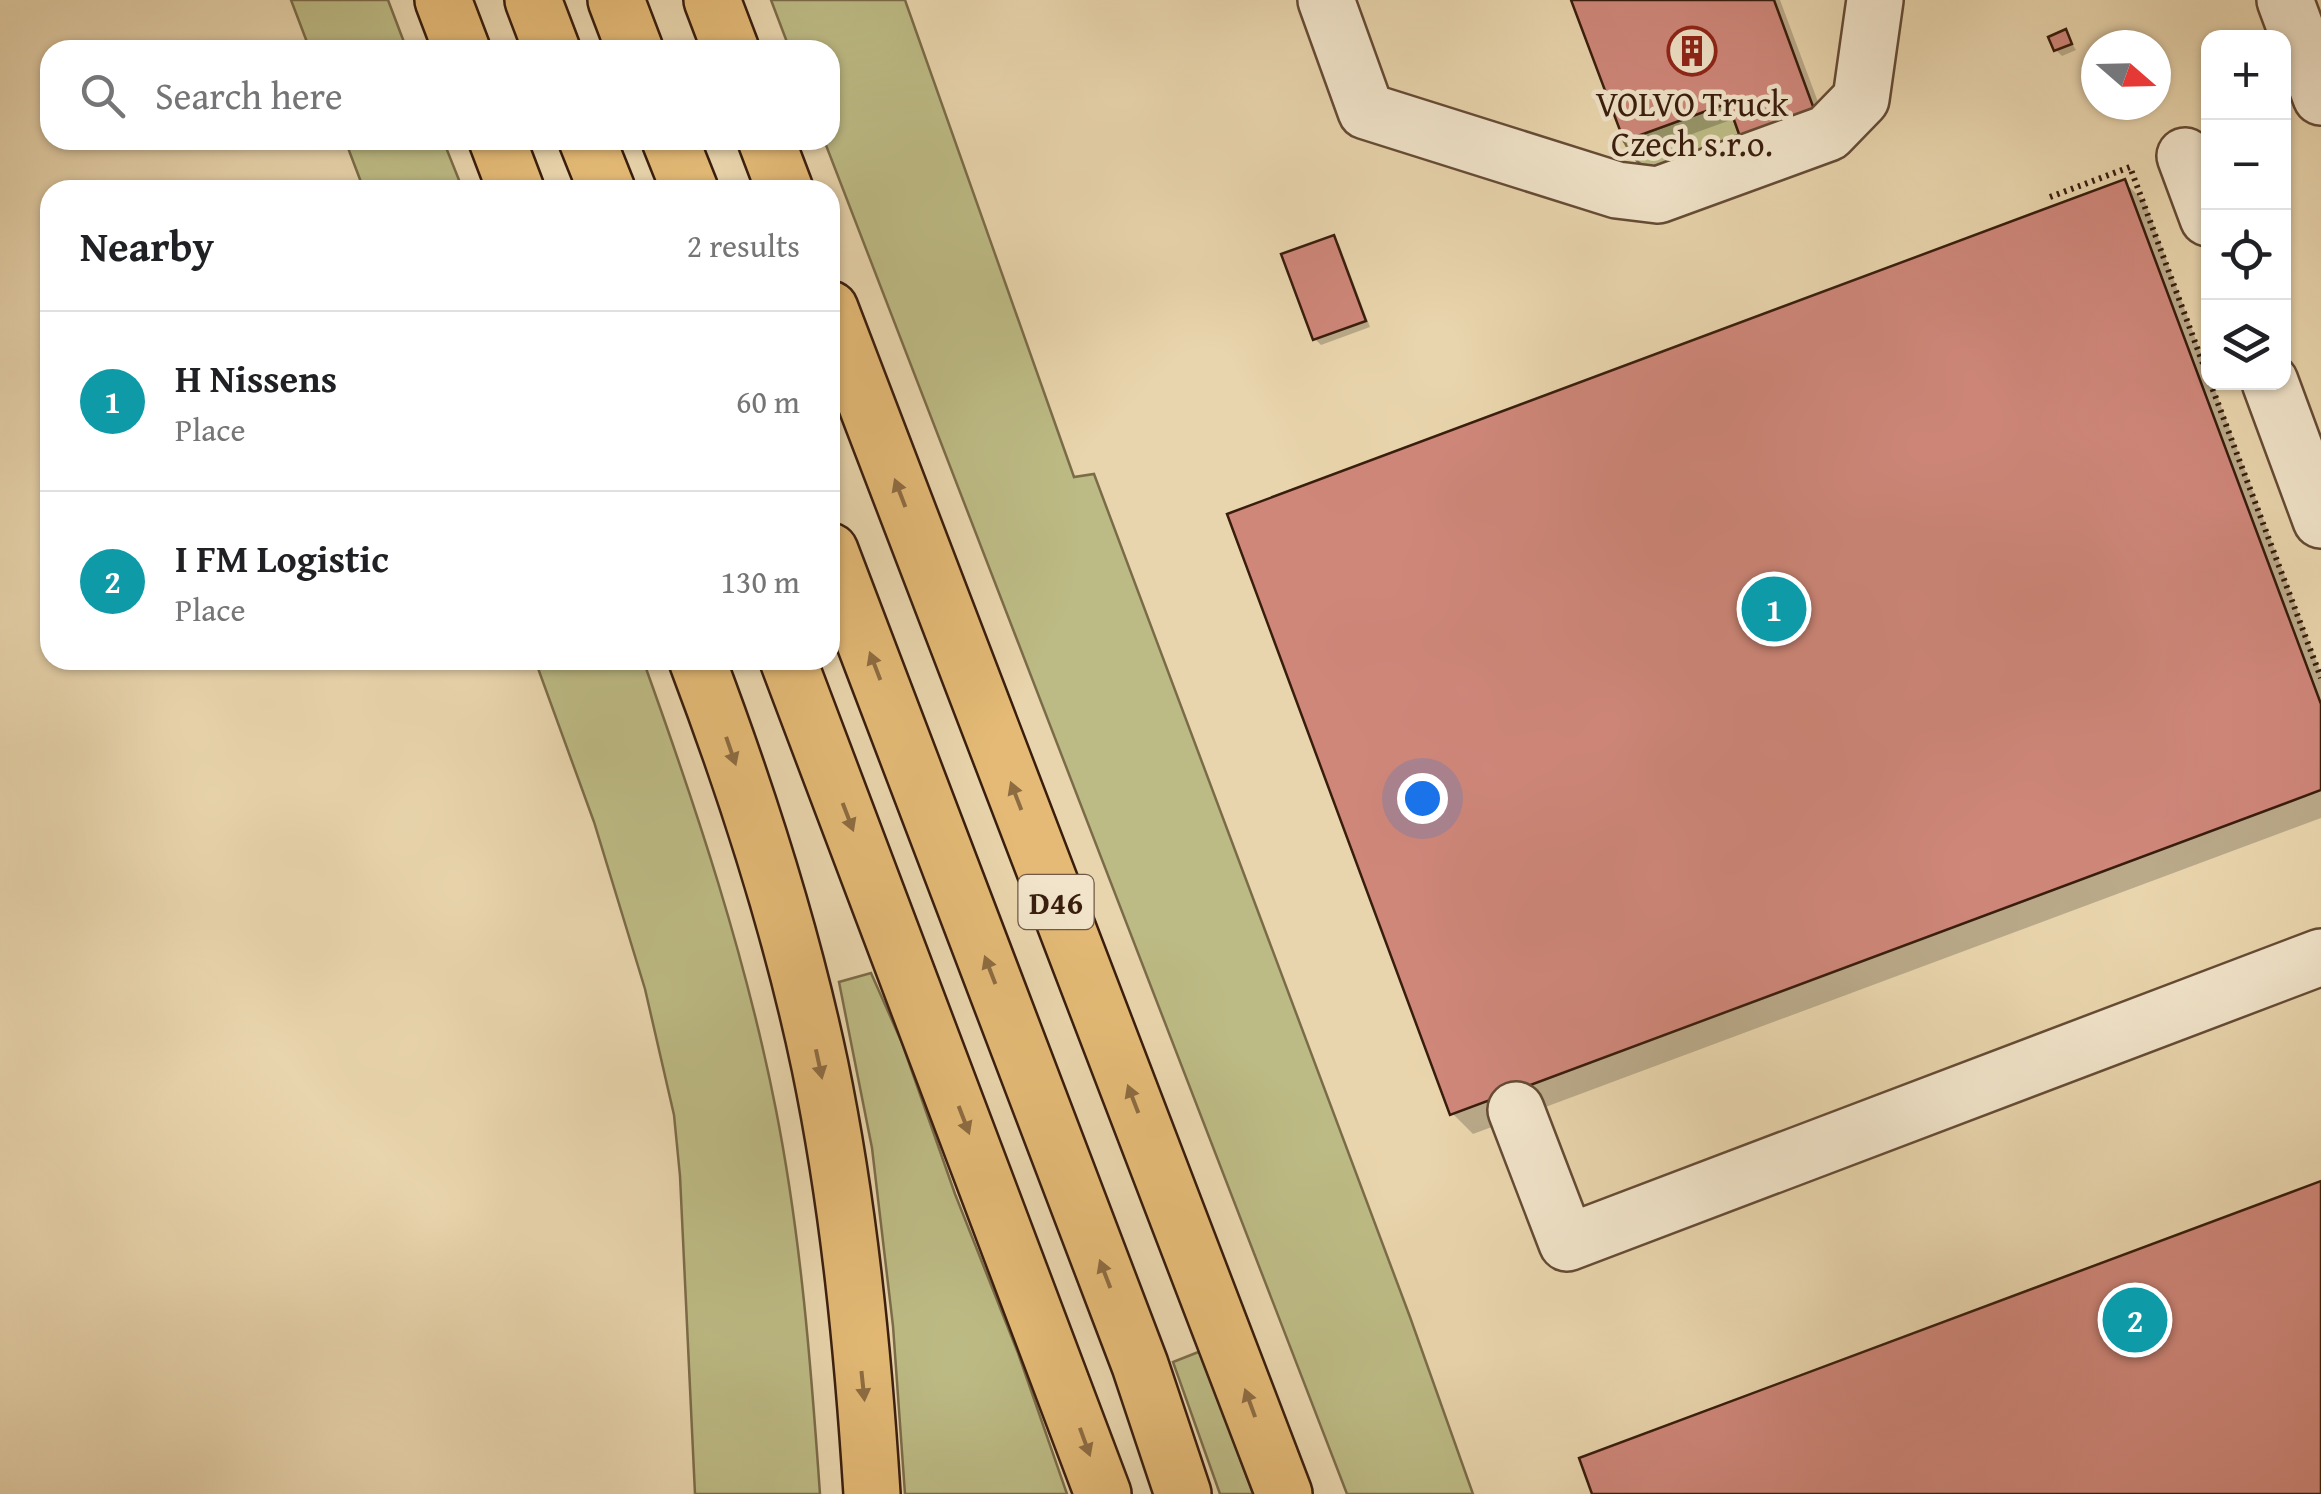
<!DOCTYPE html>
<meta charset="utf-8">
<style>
:root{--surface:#fff;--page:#f2f2f2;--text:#202124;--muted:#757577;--line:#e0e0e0;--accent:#d93025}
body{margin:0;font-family:"Gentium Book Plus",serif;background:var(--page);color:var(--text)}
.controls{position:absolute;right:30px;top:30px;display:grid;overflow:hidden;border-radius:20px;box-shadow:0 2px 8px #0004}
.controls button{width:90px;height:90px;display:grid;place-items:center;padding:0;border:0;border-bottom:2px solid var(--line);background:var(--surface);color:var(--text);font:50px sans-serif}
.compass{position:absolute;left:2081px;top:30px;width:90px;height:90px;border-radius:50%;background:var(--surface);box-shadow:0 2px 8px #0004;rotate:110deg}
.you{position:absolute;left:1422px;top:798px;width:35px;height:35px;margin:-25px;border:8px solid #fff;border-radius:50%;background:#1a73e8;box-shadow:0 0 0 15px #1a73e833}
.badge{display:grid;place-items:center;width:65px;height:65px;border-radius:50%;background:var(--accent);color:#fff;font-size:32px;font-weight:700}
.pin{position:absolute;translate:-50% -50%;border:5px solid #fff;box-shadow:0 2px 10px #0006}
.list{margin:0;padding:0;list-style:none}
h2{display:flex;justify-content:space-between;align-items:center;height:130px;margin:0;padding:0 40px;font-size:42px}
h2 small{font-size:32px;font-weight:400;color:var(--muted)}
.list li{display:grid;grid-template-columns:65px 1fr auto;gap:30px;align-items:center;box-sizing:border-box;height:180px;padding:0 40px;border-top:2px solid var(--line)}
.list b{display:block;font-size:38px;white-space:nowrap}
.list p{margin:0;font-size:32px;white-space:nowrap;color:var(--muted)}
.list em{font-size:32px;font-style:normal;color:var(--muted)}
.icon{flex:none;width:55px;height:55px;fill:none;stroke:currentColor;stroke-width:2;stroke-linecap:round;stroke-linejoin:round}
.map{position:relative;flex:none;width:2321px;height:1494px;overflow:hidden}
.search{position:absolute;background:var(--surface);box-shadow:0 2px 8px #0004;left:40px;top:40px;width:800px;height:110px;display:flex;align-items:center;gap:25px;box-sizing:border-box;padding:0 35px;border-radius:30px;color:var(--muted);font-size:38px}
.panel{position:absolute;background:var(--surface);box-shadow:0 2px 8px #0004;left:40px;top:180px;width:800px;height:490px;border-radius:30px}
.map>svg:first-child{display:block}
</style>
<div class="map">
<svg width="2321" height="1494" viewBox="0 0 2321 1494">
<rect width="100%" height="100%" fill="#e9d5ad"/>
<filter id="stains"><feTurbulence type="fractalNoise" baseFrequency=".002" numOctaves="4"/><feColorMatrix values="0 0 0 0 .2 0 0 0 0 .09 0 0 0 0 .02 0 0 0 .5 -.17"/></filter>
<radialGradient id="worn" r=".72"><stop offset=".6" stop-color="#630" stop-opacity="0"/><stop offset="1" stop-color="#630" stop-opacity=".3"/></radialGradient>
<g fill="#bdbb85" stroke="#7b6c49" stroke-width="2.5">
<path d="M291,0h97l19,50h-97z"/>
<path d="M771,0h134l169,477 20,-3 316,843 63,177h-126l-523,-1354h6v-90h-40z"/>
<path d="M1728,103l17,48c-44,16 -95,48 -121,-10z"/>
<path d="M345,140h98l20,50h-99z"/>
<path d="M535,660h108c53,147 103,297 133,450 25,127 35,256 44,384h-125l-15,-318 -6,-61 -29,-126 -51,-167z"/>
<path d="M871,973l31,70 53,151 63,159 49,141h-162l-12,-168 -21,-178 -33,-166z"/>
<path d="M1201,1351l52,143h-33l-47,-132z"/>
</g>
<g fill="#0003">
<path d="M1574,0h206l50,134 -94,-16 -96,35 -14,-13z"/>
<path d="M2065,32l11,18 -14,6 -6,-6z"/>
<path d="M2124,182l21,20 63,171v9h4l109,292v144l-848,316 -21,-21z"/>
<path d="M1333,238l6,6 31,83 -49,18 -6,-6z"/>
</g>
<g fill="#cf877a" stroke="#391d0d" stroke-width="2.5">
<path d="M1571,0h203l44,120 -74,28 -16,-45 -104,38z"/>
<path d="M2066,29l6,15 -18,7 -6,-14z"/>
<path d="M2125,179l196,525v86l-871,325 -223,-601z"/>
<path d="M1334,235l32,86 -53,19 -32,-86z"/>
<path d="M2321,1181v313h-729l-13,-36z"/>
</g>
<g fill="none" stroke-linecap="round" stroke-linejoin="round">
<g stroke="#654b35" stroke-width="60">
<g id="minor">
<path d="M1326,0l40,111 251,79 41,5 170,-62 33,-34 14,-99"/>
<path d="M2285,0l36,97"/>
<path d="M2185,156l23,62"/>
<path d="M2270,382l51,138"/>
<path d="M1516,1110l51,133 754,-286"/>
</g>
</g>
<g stroke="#391d0d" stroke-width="60">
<g id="highway">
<path d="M443,0l19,50"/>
<path d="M533,0l19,50"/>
<path d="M616,0l19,50"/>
<path d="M712,0l19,50"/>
<path d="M497,140l19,50"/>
<path d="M587,140l20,50"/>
<path d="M670,140l20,50"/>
<path d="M766,140l19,50"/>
<path d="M830,309l454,1185"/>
<path d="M830,551l310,814 43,129"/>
<path d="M697,660c50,132 94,268 123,406 29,140 43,285 52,428"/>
<path d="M788,660l315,834"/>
</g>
</g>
<g stroke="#391d0d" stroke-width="6" stroke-dasharray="2.5 5" stroke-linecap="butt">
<path d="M2050,197l80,-30 78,210"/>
<path d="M2210,382l111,296"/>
</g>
<use href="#minor" stroke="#f1e4ca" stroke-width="55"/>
<use href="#highway" stroke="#e4ba76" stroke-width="55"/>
</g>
<defs><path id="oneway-solid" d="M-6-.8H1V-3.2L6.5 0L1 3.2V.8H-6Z" transform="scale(2.5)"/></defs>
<g fill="#8e6c42">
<use href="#oneway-solid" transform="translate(900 493) rotate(-111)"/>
<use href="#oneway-solid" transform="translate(875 666) rotate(-111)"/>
<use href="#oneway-solid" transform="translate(731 751) rotate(71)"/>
<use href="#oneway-solid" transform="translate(1016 796) rotate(-111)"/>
<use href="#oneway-solid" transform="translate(848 817) rotate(69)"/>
<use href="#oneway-solid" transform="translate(990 970) rotate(-111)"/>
<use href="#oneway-solid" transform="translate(819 1064) rotate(78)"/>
<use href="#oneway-solid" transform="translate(1133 1099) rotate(-111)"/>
<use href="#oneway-solid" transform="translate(964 1120) rotate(69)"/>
<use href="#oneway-solid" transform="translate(1105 1274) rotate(-111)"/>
<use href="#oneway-solid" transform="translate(863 1386) rotate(84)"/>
<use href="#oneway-solid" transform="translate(1250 1403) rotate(-110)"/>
<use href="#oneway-solid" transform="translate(1085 1442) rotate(70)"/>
</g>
<defs>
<g id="building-ring" transform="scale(2.5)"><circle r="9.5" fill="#f1e4ca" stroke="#8f2418" stroke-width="1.5"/><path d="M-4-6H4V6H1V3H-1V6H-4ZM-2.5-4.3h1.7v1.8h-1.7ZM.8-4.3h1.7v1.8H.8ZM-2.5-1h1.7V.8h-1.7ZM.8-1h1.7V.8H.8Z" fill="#8f2418"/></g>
</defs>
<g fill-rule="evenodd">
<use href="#building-ring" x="1692" y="51"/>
</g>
<g text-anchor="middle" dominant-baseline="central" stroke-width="9" stroke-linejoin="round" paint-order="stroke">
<rect fill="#f1e4ca" stroke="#705946" stroke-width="2.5" x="1018.5" y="875" width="75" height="54" rx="8"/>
<g font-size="32" font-weight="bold" fill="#391d0d">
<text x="1056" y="902">D46</text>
</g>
<g font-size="35" fill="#391d0d" stroke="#f1e4ca">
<text x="1692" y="103">VOLVO Truck<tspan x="1692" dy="40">Czech s.r.o.</tspan></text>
</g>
</g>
<rect width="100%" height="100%" filter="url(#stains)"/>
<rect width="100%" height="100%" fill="url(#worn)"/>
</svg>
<div class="controls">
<button>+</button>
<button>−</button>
<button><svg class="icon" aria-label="locate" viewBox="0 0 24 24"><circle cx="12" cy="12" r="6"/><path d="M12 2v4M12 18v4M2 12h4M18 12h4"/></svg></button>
<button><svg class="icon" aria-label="layers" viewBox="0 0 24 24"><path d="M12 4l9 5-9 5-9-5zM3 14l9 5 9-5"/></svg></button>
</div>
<svg class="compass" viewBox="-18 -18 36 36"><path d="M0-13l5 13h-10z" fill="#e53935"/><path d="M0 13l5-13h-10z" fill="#757577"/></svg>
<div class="you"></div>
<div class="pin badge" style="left:1774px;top:609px;background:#0f9aa8">1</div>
<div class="pin badge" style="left:2135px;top:1320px;background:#0f9aa8">2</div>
<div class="search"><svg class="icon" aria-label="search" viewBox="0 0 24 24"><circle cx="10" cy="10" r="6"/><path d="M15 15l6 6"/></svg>Search here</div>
<section class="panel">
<h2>Nearby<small>2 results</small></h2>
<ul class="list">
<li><span class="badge" style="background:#0f9aa8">1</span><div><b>H Nissens</b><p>Place</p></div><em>60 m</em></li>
<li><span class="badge" style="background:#0f9aa8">2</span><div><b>I FM Logistic</b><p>Place</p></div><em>130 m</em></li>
</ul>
</section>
</div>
